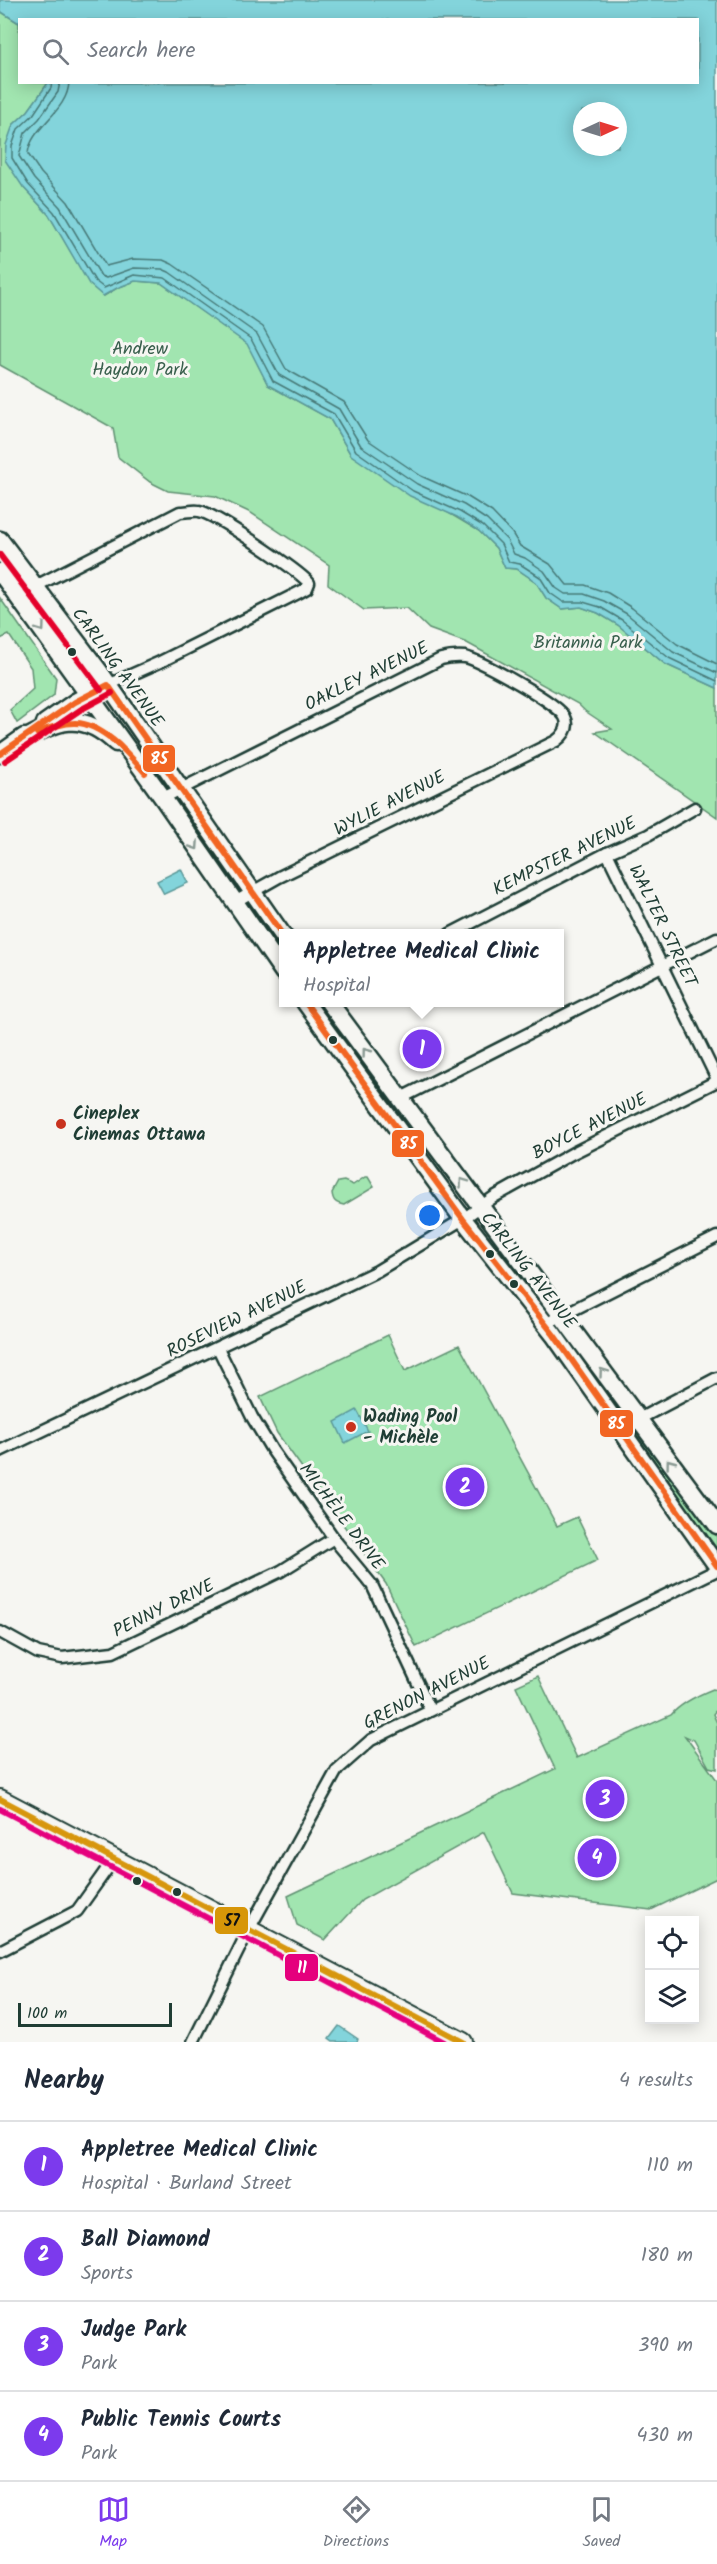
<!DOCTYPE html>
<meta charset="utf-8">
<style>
:root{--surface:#fff;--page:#f6f6f7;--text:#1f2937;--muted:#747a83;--line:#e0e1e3;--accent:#7c3aed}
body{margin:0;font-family:Kalam,sans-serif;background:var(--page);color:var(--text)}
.controls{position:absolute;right:18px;bottom:18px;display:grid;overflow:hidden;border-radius:0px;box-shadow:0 3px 15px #0003}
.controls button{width:54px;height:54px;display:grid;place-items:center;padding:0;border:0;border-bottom:2px solid var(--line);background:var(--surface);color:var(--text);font:30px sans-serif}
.compass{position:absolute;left:573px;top:102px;width:54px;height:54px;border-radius:50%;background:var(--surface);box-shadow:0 3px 15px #0003;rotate:86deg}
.scale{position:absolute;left:18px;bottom:15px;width:154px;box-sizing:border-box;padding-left:6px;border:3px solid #1f3d34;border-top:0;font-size:16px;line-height:21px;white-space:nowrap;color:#1f3d34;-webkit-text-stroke:4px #f6f6f2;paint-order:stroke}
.you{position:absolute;left:430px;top:1216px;width:21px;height:21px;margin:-15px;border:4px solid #fff;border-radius:50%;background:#1a73e8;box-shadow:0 0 0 9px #1a73e833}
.badge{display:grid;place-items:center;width:39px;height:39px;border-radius:50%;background:var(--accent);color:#fff;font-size:20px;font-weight:700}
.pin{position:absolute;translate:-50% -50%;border:3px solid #fff;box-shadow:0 2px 6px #0006}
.popup{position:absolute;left:279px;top:929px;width:285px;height:78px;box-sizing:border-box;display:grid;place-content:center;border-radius:0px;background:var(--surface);filter:drop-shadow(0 2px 4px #0005);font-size:20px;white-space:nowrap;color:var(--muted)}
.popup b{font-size:22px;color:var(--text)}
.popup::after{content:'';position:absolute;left:50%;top:100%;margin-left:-12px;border:12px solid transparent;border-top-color:var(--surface)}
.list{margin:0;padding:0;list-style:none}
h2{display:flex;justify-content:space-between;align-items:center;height:78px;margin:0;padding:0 24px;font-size:26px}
h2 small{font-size:20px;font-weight:400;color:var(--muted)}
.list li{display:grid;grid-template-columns:39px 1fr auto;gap:18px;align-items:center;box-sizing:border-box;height:90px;padding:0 24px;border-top:2px solid var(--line)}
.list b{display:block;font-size:22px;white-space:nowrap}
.list p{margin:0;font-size:20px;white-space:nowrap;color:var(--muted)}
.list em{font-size:20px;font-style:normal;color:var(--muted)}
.icon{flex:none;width:33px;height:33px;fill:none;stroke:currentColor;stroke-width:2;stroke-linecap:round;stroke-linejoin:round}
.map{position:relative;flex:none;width:717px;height:2042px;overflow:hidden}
.search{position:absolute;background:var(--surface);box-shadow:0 3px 15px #0003;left:18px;right:18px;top:18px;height:66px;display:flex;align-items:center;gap:15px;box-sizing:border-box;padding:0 21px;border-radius:0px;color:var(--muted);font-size:22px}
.sheet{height:438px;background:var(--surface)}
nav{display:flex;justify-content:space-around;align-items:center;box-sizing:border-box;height:84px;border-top:2px solid var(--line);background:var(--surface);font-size:16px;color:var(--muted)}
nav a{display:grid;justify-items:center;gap:3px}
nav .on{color:var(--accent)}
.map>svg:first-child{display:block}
</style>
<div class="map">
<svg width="717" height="2042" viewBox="0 0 717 2042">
<rect width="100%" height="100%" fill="#f6f6f2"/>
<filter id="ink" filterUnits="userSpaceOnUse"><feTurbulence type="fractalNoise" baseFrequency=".0167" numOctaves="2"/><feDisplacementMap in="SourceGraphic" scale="12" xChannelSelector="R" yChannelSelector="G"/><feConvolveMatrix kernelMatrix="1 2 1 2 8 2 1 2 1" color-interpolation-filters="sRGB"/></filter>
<g filter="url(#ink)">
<g fill="#a1e5b0" stroke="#609172" stroke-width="1.5">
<path d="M0,11l19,12 1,59 28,1 -20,28 -15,14 10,62 26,28 41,69 14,12 13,-8 18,-7 26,2 87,61 20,41 62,34 21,36 128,76 17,17 9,20 12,1 19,13 10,16 16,11 19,-2 17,6 20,12 47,39 52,24v129l-122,-85 17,-3 -27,-18 -7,-7 -111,-61 -38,-14 -22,-21 -43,2 -36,-26 1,-19 -78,-52 -36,-17 -47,-5 -18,-9 -32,-25 -5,-29 -113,-63z"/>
<path d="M0,598l56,80 -2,17 -37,28 -7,-13 23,-21 -2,-21 -22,-33 -9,4z"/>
<path d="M365,1177h3l6,10 -30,18c-9,-2 -11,-4 -12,-12l6,-11 6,-1 9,4z"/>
<path d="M388,1335l17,36 54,-26 98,181 20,-9 21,43 -182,87 -30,-63 -109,-151 -17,-36z"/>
<path d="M615,1406l21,23 81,108v13l-104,-142z"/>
<path d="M538,1676l39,82 94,-43c10,-12 27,-20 42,-26l4,1v19l-4,5 4,9v46l-8,-2 -15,-27 -9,-4 32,44v98l-66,32 -138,-17 -29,-61 -122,68 -37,40 -28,-15 -9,-29 267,-127 -39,-83z"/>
</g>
<g fill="#83d4db" stroke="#5b9898" stroke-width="1.5" fill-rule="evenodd">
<path d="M0,0h717v688l-52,-24 -47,-39 -20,-12 -17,-6 -19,2 -16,-11 -10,-16 -19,-13 -12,-1 -9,-20 -17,-17 -22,-14 -47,-21 -59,-41 -21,-36 -62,-34 -21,-41 -86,-61 -26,-2 -18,7 -14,8 -14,-12 -40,-69 -26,-28 -18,-27 1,-15 7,-20 15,-14 20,-28 650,-1v-62h-678l-1,3 -19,-12zM582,111h36v36h-36z"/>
<path d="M181,869l7,14 -24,11 -7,-13z"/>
<path d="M357,1410l11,21 -23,12 -10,-21z"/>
<path d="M339,2026l19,13 -1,3h-24l-4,-3z"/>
</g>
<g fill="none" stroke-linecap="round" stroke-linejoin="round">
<g stroke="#477977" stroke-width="1.5">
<path d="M52,82l-1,6 -18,27 -15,14 -6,17v12l16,26 26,28 41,69 9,7 30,-13 31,3 86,61 22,42 61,33 22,37 57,40 47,21 23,14 18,18 8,18 11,2 20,13 10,16 13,9h20l17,5 22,13 47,38 48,23"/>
<path d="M60,82l-2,10 -19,27 -14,14 -6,23 15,23 26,28 41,69 5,2 28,-10 28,1 7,3 88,62 22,41 60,34 22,37 56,38 47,21 23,15 20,20 7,14 11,4 19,13 12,17 9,6h19l20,7 23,13 46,38 44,21"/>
<path d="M69,82c-1,30 -39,45 -41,72l13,19 27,29 38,64 27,-7 30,1 9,4 91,63 23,42 58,33 24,38 53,36 47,21 24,15 20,21 8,13 30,18 17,21h18l23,8 24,15 45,36 40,20"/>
</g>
<g stroke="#1f3d34" stroke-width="15">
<g id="street">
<path d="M34,587l146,-75c6,0 14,-2 19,-1 15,2 100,60 110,72l-2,5 -7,4 -140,70 -52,23"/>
<path d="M163,798l278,-139c8,-2 15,-3 24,-2 16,4 93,46 100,60 5,10 -1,18 -9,24l-277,136 -46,26"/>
<path d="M607,853l110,226"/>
<path d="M450,934l157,-81 41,-18 47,-27"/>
<path d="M401,1098l316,-160"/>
<path d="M545,1324l172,-87"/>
<path d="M218,1348l34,69 20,33 66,94 34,41 58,124"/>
<path d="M637,1420l80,-42"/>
<path d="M0,1451l377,-180 86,-52 31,-22 79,-44 144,-72"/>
<path d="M0,1632l38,21 24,5 51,-6 168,-81 53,-33"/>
<path d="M0,1951l77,-40 37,-52"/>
<path d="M193,2042l56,-113 88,-159 34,-30 346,-170"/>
</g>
</g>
<g stroke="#1f3d34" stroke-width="21">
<g id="secondary">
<path d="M0,540l99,131 185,266"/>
<path d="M0,572l163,226 121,175"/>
<path d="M45,723l30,-21 22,-12"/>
<path d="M15,744c40,-21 63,-37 101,-1"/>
<path d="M0,754l24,-17"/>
<path d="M305,1002l158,217 91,116 163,231"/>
<path d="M329,1002l388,523"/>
</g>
</g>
<g stroke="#1f3d34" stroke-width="22">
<path id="primary" d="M0,1799l463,243"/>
</g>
<use href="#street" stroke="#f6f6f2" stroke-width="10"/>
<use href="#secondary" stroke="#f6f6f2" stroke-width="16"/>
<use href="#primary" stroke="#f6f6f2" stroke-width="18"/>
<g stroke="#f6f6f2" stroke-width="10">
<path id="bus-1" d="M0,1799l463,243"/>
</g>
<g stroke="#f6f6f2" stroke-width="10">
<g id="bus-2">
<path d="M37,733c36,-16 52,-14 82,12 9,9 18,18 26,28"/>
<path d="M0,754l75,-52 33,-17 176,252"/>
<path d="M305,1002l158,217 91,116 163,231"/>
</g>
</g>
<g stroke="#f6f6f2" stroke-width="10">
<g id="bus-3">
<path d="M0,555l101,135"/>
<path d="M5,761l75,-51 32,-17"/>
</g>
</g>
<g stroke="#f6f6f2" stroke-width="10">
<path id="bus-4" d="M0,1809l444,233"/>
</g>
<use href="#bus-1" stroke="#d79608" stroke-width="6"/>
<use href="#bus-2" stroke="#f26522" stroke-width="6"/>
<use href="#bus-3" stroke="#e4002b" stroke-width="6"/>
<use href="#bus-4" stroke="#e5007d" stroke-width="6"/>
</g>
<defs><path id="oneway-chevron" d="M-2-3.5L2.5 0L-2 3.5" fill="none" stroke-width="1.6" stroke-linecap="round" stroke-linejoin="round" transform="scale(1.5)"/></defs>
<g stroke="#8a9a93">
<use href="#oneway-chevron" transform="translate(41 628) rotate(54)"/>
<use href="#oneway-chevron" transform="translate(195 846) rotate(56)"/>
<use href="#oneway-chevron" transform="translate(366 1052) rotate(-127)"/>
<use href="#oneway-chevron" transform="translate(463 1182) rotate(-126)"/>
<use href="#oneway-chevron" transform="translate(603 1372) rotate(-126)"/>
<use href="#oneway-chevron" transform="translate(670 1463) rotate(-127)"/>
</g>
</g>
<g fill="#1f3d34" stroke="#f6f6f2" stroke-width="2">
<circle cx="72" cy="652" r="5"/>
<circle cx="333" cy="1040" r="5"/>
<circle cx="490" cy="1254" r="5"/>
<circle cx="514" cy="1284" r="5"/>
<circle cx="137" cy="1881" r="5"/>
<circle cx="177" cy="1892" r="5"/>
</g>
<g fill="#c8321e" stroke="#f6f6f2" stroke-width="2">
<circle cx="61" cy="1124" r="6"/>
<circle cx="351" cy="1427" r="6"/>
</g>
<g text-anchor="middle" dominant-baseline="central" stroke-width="6" stroke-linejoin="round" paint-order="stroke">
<g font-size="18" fill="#395f4d" stroke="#f6f6f2">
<text x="140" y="349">Andrew<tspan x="140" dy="21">Haydon Park</tspan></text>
<text x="588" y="643">Britannia Park</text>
</g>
<g font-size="18" fill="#1f3d34" stroke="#f6f6f2">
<text transform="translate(117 668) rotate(54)">CARLING AVENUE</text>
<text transform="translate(367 677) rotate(-26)">OAKLEY AVENUE</text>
<text transform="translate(390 804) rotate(-27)">WYLIE AVENUE</text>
<text transform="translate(565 857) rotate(-26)">KEMPSTER AVENUE</text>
<text transform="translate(662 926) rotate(64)">WALTER STREET</text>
<text transform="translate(590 1127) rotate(-27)">BOYCE AVENUE</text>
<text transform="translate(528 1271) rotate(52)">CARLING AVENUE</text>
<text transform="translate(237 1320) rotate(-26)">ROSEVIEW AVENUE</text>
<text transform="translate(341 1517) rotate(53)">MICHÈLE DRIVE</text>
<text transform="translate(164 1609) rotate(-26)">PENNY DRIVE</text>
<text transform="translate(427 1694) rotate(-27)">GRENON AVENUE</text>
</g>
<g font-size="18" font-weight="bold" fill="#1f3d34" stroke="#f6f6f2" text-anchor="start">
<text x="73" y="1114">Cineplex<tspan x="73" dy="21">Cinemas Ottawa</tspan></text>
<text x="363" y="1417">Wading Pool<tspan x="363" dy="21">- Michèle</tspan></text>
</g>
</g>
<g stroke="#f6f6f2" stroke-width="2">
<rect x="142" y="744" width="34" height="29" rx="6" fill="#f26522"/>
<rect x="391" y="1129" width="34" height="29" rx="6" fill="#f26522"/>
<rect x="599" y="1409" width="35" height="29" rx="6" fill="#f26522"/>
<rect x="214" y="1906" width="35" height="29" rx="6" fill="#d79608"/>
<rect x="284" y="1953" width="35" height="29" rx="6" fill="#e5007d"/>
</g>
<g font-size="16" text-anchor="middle" font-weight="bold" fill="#fff">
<text x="159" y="764">85</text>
<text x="408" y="1149">85</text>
<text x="616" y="1429">85</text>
<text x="302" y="1973">11</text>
</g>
<g font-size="16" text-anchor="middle" font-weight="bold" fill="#111">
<text x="232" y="1926">57</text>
</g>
</svg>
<div class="controls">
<button><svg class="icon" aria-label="locate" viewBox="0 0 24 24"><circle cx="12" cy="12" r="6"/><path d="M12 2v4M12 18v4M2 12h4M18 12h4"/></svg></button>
<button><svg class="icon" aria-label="layers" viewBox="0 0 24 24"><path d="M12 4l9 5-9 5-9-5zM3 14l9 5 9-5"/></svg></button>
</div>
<svg class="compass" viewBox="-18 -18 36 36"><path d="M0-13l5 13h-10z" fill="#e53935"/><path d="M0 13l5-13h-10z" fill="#747a83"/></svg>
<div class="scale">100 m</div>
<div class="you"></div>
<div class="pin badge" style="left:422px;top:1049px">1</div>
<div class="popup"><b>Appletree Medical Clinic</b>Hospital</div>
<div class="pin badge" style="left:465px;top:1487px">2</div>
<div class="pin badge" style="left:605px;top:1799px">3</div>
<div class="pin badge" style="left:597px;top:1858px">4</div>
<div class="search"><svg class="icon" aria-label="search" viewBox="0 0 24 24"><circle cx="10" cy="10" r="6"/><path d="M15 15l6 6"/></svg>Search here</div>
</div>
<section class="sheet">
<h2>Nearby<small>4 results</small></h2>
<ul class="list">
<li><span class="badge">1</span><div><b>Appletree Medical Clinic</b><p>Hospital · Burland Street</p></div><em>110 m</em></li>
<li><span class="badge">2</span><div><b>Ball Diamond</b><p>Sports</p></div><em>180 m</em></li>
<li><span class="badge">3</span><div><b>Judge Park</b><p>Park</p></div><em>390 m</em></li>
<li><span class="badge">4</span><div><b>Public Tennis Courts</b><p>Park</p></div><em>430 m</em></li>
</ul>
</section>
<nav>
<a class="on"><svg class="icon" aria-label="map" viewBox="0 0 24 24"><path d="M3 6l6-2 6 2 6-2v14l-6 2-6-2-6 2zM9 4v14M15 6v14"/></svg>Map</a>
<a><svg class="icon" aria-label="directions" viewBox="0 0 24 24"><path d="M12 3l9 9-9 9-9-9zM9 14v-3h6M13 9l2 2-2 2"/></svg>Directions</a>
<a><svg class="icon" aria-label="saved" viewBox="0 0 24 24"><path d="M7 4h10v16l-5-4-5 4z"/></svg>Saved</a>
</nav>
